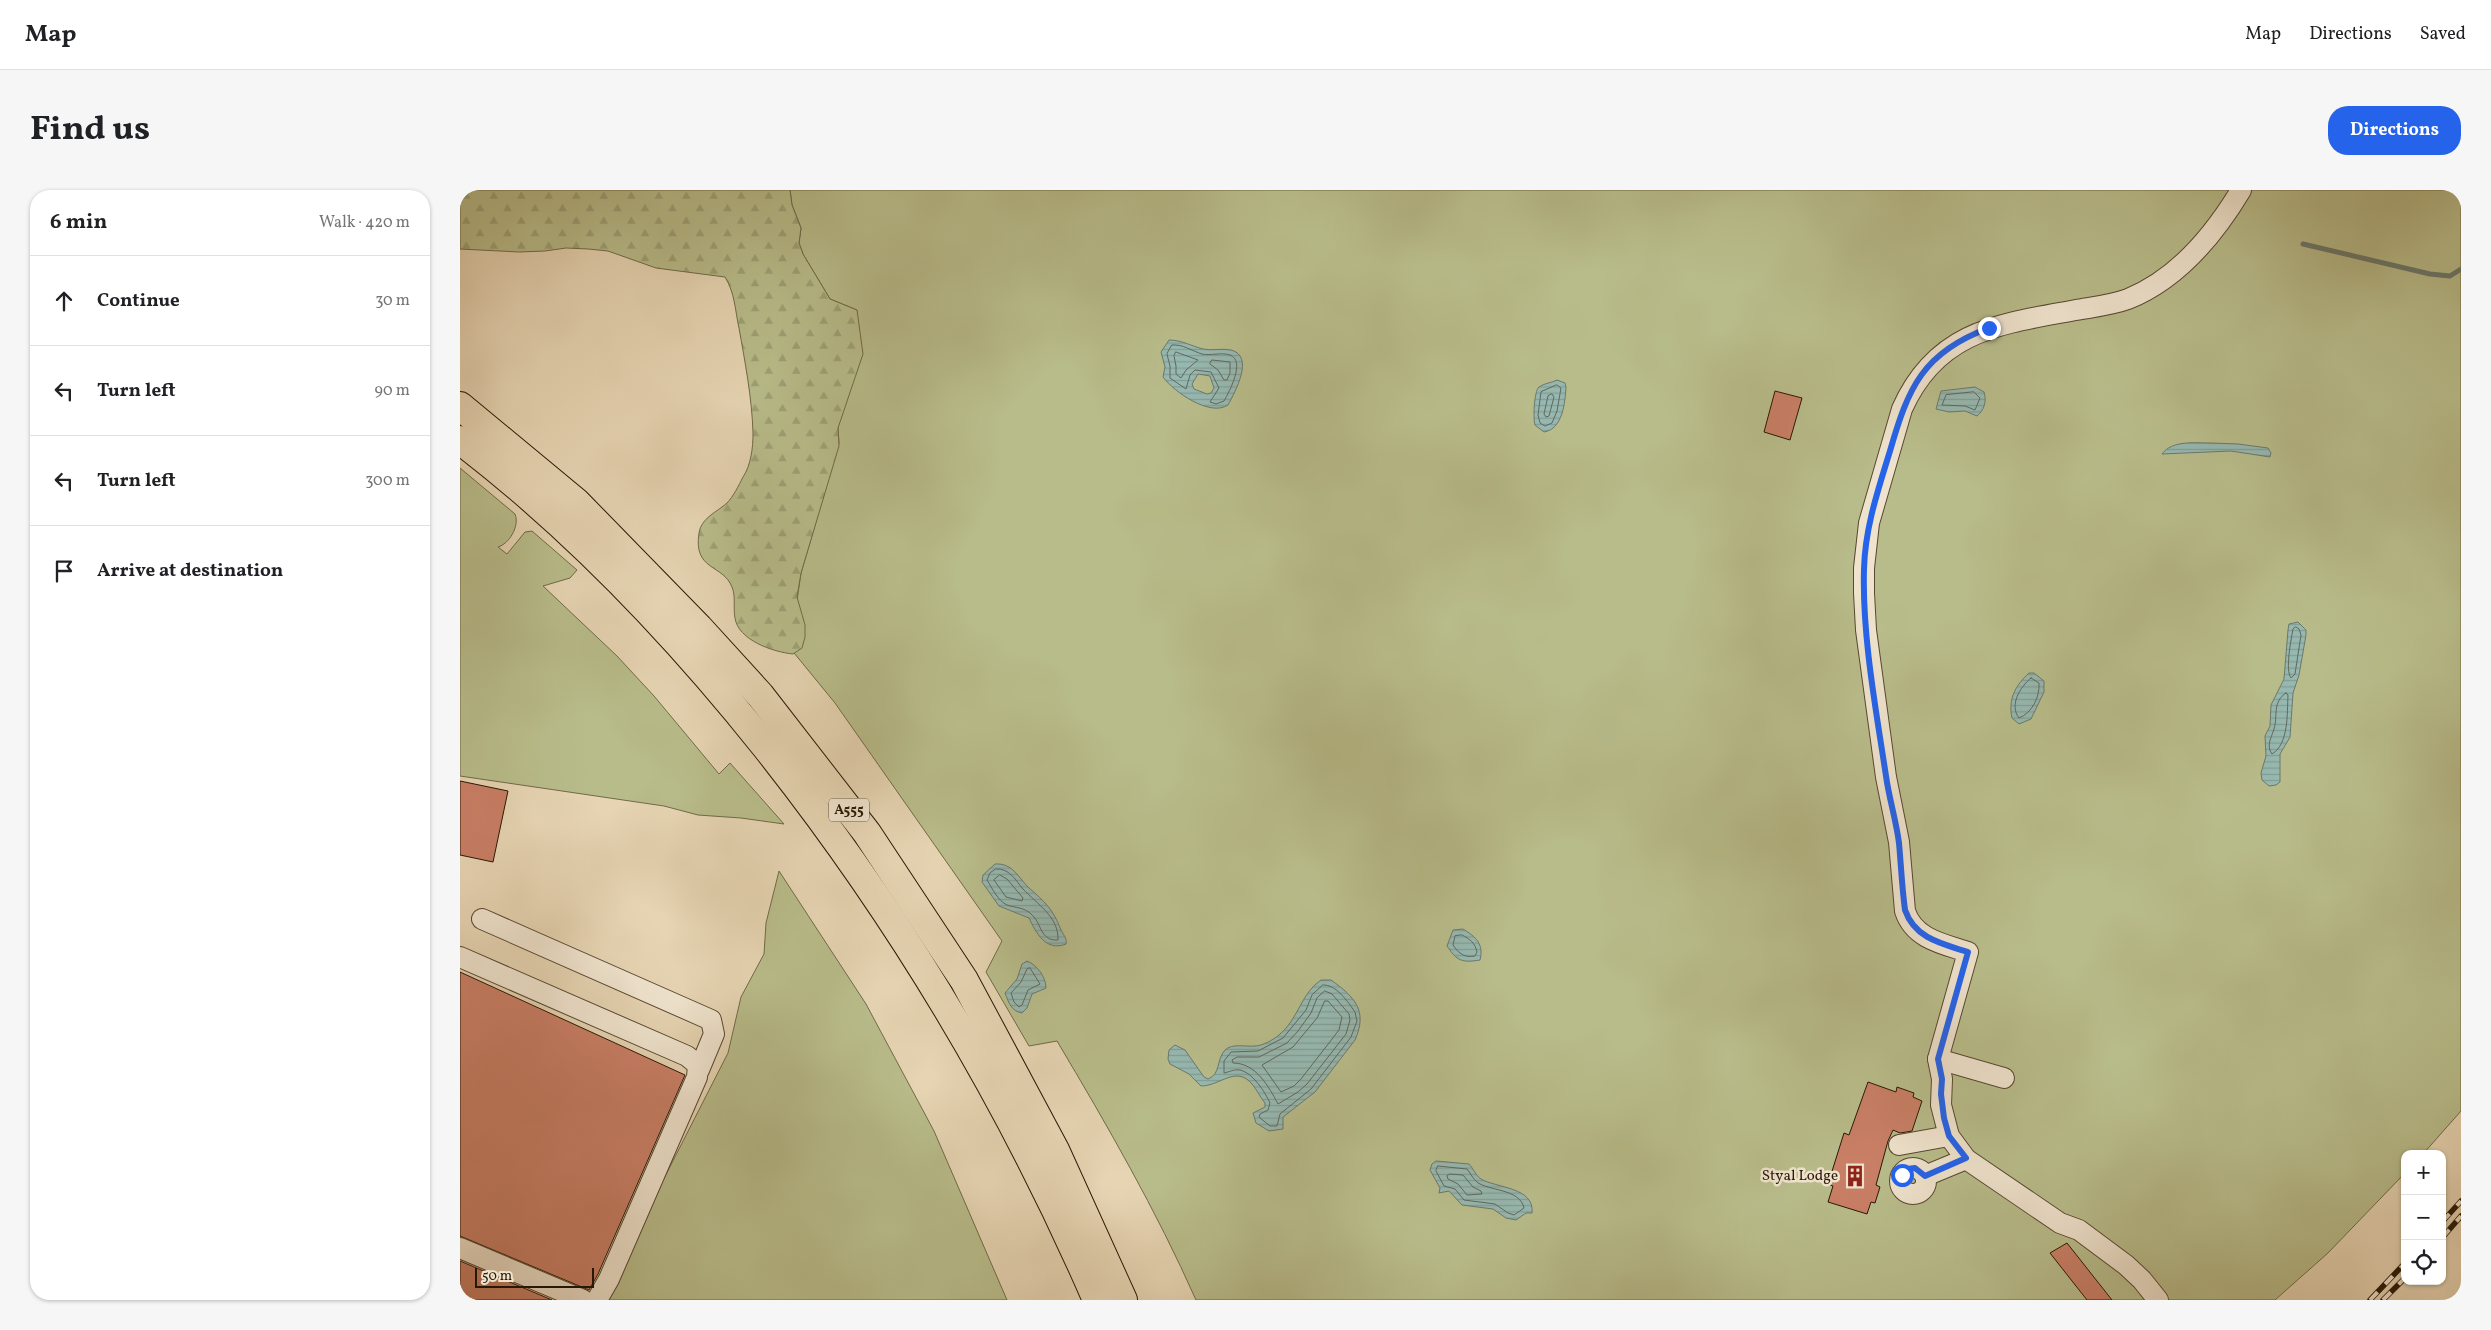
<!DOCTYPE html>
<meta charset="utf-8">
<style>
:root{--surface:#fff;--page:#f6f6f6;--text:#202124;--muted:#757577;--line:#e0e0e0;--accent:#2563eb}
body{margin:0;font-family:Vollkorn,serif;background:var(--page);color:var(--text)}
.controls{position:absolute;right:15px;bottom:15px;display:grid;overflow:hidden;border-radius:10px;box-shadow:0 1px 4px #0004}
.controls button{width:45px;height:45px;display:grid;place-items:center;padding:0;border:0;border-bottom:1px solid var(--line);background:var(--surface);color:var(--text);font:25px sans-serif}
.scale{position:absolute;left:15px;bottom:12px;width:119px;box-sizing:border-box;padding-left:5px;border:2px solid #281806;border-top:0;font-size:14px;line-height:18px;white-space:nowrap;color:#281806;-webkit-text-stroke:4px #efe3cd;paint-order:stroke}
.stop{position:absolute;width:15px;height:15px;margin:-11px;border:4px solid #2563eb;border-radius:50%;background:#fff}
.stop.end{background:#2563eb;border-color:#fff;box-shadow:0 1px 5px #0008}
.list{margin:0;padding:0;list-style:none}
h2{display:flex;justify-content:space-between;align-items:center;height:65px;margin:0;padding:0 20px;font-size:21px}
h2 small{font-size:16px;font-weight:400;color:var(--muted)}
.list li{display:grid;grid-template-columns:32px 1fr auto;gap:15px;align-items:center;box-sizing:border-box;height:90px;padding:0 20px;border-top:1px solid var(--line)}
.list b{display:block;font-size:19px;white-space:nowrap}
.list em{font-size:16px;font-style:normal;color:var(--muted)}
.icon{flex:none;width:28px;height:28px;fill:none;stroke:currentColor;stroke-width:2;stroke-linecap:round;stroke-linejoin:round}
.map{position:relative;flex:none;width:2001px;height:1110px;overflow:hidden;border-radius:20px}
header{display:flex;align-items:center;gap:30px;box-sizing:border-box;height:70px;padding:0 25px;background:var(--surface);border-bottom:1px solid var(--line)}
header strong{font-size:24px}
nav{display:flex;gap:28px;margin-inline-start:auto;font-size:18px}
.intro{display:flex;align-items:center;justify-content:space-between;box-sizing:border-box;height:120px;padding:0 30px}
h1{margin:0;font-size:35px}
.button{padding:12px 22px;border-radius:20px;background:var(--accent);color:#fff;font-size:18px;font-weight:700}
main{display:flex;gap:30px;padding:0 30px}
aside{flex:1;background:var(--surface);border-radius:20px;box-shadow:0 1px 4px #0004}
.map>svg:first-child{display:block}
</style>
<header>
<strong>Map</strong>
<nav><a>Map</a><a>Directions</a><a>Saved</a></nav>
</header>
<div class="intro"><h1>Find us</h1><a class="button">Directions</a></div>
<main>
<aside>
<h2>6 min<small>Walk · 420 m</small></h2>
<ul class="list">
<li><svg class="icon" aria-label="ahead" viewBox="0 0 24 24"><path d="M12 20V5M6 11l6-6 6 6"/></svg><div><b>Continue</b></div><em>30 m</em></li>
<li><svg class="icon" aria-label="left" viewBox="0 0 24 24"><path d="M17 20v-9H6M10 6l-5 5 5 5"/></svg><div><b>Turn left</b></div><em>90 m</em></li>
<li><svg class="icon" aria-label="left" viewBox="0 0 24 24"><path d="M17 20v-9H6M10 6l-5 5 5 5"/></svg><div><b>Turn left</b></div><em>300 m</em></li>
<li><svg class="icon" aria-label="arrive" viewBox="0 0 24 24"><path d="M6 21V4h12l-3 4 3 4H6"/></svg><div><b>Arrive at destination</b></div></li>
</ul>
</aside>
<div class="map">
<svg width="2001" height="1110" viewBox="0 0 2001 1110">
<defs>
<pattern id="forest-firs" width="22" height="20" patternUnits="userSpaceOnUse" patternTransform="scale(1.25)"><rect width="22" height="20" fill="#b8bc8a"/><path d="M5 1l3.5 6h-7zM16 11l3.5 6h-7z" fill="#9ea176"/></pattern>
<pattern id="water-rules" width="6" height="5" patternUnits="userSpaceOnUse" patternTransform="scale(1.25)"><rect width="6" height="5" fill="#96b8b0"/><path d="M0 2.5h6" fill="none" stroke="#819d96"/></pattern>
</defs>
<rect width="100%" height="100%" fill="#e6d4b2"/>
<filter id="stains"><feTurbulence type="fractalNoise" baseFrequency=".004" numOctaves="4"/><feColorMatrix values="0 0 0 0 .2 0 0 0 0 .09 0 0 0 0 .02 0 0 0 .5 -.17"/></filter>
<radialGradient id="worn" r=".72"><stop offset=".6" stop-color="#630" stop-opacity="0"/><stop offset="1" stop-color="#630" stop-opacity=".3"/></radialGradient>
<g fill="#b8bc8a" stroke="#706a48">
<path d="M330,0h1671v921l-38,43h-18v19l-77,80 -53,47h-1079c-40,-90 -89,-175 -139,-259l-28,5 -43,-74 16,-31 -167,-238 -45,-55 11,-75 38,-130 -1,-15 19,-118 -27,-11 -27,-45 -4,-11 2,-15 -9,-23z"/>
<path d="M0,278l55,46c5,12 -6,30 -17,33l9,7 18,-22 7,-1 45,39 -7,8 -27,8 74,70 37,40 65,78 11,-11 54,61 -43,-6 -43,-3 -34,-9 -204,-30z"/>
<path d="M319,681l87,133 68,127 73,169h-400l48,-104 73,-143 13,-56 23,-43 2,-31z"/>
</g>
<path fill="url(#forest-firs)" stroke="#706a48" d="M0,0h330l2,15 9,23 -2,15 4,11 27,45 27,11 6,44 -25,74 1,18 -38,127 -4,24 8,28v12l-3,11 -9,6c-20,-2 -55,-14 -58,-36 -2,-10 1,-22 -3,-31 -9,-23 -39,-16 -33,-54 2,-15 18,-21 28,-30 6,-6 12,-18 16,-26 8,-12 10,-29 10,-44 -1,-35 -8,-71 -14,-105 -4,-18 -4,-35 -14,-51l-69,-9 -48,-17 -20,-2 -22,-1 -21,3 -26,1 -59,-3z"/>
<g fill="url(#water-rules)" stroke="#6a786c" fill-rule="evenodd">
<path d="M709,150c13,0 22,6 34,9 9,2 19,-1 28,1 24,6 4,42 -3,55 -18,12 -54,-13 -65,-28l2,-10 -4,-15zM738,184l12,2 4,12 -3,5 -4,1 -13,-5 -2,-5z"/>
<path d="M1097,190l8,3 1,4c-1,15 -3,42 -22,45l-9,-7c-2,-6 -1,-34 4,-38 5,-4 13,-4 18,-7z"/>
<path d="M1515,197l9,5c3,10 0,18 -7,24l-12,-5 -16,1 -13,-3 5,-18z"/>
<path d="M1751,253l27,1 30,4 3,5 -1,4 -39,-6 -69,3c10,-14 33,-11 49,-11z"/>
<path d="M1838,432l8,8v5l-7,40 -6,18 -3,44 -10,17v28l-4,3 -7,1 -7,-6 -1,-7 5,-17 -1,-20 5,-10 1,-21 13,-26 4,-49 1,-6z"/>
<path d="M1569,483h5l10,8v11l-13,27 -12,5 -7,-6c-4,-19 3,-32 17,-45z"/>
<path d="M535,674c18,-1 23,13 33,23 17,15 25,22 33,43 3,6 6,8 5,14 -20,8 -30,-11 -37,-26l-30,-12 -17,-24 1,-7z"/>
<path d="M1003,739c13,8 21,15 17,31 -18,3 -23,1 -33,-14l6,-16z"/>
<path d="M567,771c10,4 19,16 19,27l-14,6 -5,14 -5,5c-11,-2 -13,-10 -17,-20l12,-14 5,-15z"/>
<path d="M861,790h10c24,17 37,31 24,60l-40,52 -32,25v12l-14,2 -13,-8 -3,-10 12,-6v-4c-5,-6 -8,-13 -13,-19 -16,-19 -32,2 -51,2l-12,-12 -19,-10 -2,-5 1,-9 6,-5 10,5 19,27 4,2c13,-5 8,-19 17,-29 7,-7 21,-3 30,-4 7,0 18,-6 24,-11 19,-15 22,-42 42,-55z"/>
<path d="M976,971l33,3c4,4 7,12 12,15 15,9 54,8 51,34h-6l-10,7 -10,-2 -13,-9 -31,-4 -13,-14 -10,2 1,-5 -10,-18 2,-6z"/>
</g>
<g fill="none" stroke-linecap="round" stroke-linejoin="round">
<g stroke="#5f685b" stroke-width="1">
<path d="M712,155c11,-1 20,6 30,9 9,2 19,-2 28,1 16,6 -1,37 -6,46l-8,3 -6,-2 9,-14 -8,-16 -16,-2 -5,5 -4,14 -16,-11v-12l-3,-12z"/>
<path d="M716,162l22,8 -12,10 -5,8 -5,-4v-8l-2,-10z"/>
<path d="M752,170l18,2v11l-3,7h-3l-6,-10 -8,-6z"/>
<path d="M1097,195l4,3 -4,23 -5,12 -7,3 -5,-3 -2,-8 3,-23z"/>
<path d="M1514,202l6,6 -5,12 -10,-4 -23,-1 4,-10z"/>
<path d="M1092,204l2,3 -5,19 -3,1 -2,-3 4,-18z"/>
<path d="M1836,437l3,2 2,6 -6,39 -4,4c-6,-8 0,-38 2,-49z"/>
<path d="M1571,488l8,5c1,14 -7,30 -20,35 -10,-13 1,-31 12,-40z"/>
<path d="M1826,503l2,2c-1,18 1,49 -16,59 -6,-8 -1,-16 2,-25 4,-13 -2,-27 12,-36z"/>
<path d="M536,679c14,-1 20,12 27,20 14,15 36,28 35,51 -18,1 -16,-16 -26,-25 -7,-8 -17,-7 -25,-10 -9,-4 -15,-17 -20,-25l3,-7z"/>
<path d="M540,685l7,4 16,19 -1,3 -16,-4 -12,-17z"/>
<path d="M1002,745c8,4 13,8 15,17l-2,4c-10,2 -16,-2 -22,-11l2,-9z"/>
<path d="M570,778l10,16 -12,6 -6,15 -3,2 -5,-5 -3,-9 10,-11 6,-13z"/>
<path d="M863,795c13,-1 25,17 32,27l2,9 -6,16 -40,52 -31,25 -3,12h-7l-11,-9 1,-3 8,-4 2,-7c-5,-11 -17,-30 -30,-33 -6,-1 -11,2 -16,3v-12l7,-9 27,-1 25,-13 23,-28 6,-15z"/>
<path d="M865,801l7,3 17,20 1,6 -4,14 -39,50 -9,8 -20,12c-9,-17 -22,-41 -45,-41l-1,-3 5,-3h22l28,-14 11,-12 13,-18 6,-15z"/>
<path d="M865,811h3l14,16 -3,13 -38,49 -7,7 -13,6 -19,-27 31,-18 24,-29z"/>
<path d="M978,976l29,3c4,5 7,12 13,15 14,7 40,6 44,24l-10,7 -6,-2 -13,-9 -31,-4 -9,-11 -11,-3 -8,-15z"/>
<path d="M990,984l13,1 10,12 8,4 1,3 -15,1 -9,-11 -10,-5 -1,-3z"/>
</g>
<path stroke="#6a786c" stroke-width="5" d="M1843,54l127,30 20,2 11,-7"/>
</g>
<g fill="#c97f66" stroke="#281806">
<path d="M1315,201l27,7 -12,42 -26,-8z"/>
<path d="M0,591l48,10 -15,71 -33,-7z"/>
<path d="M0,782l225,103 -87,199 -9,16 -129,-54z"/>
<path d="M1408,892l28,10 1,-5 17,6 -1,4 9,4 -10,30 -12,2 -7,-3 -5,11 -12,44 4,2 -5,16 -4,-1 -4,12 -39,-12 5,-16 -5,-2 16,-51 5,2z"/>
<path d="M1607,1053l45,57h-25l-37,-47z"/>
<path d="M0,1071l92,39h-92z"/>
</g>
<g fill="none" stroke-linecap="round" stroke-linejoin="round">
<g stroke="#584731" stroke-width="22">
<g id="minor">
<path d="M22,729l229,101 3,14 -15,36"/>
<path d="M0,767l227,99 11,9 -1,12 -88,202 -12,21"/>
<path d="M1478,869l66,19"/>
<path d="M1439,955l50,-9"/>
<circle cx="1453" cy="991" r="13"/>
<path d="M1465,986l41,-17"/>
<path d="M0,1058l123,52"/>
<path d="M1698,1110l-16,-20 -16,-15 -47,-35 -19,-7 -94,-64 -17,-23 -8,-31 1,-26 -4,-20 30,-107c-25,-8 -54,-13 -63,-41l-6,-69 -13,-65 -20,-147 -2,-37v-25l5,-45 33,-114c35,-79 98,-85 174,-99 17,-3 36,-5 52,-11 50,-20 86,-64 113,-109"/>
</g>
</g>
<g stroke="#281806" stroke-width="30">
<g id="highway">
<path d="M0,216l116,96 123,126 61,67 107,138 97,147 91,170 68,150"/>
<path d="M0,250c115,88 216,194 306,307 135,170 245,355 331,553"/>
</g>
</g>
<use href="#minor" stroke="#efe3cd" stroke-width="20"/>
<use href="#highway" stroke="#e6d4b2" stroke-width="28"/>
<g stroke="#281806" stroke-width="5.5">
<g id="rail">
<path d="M1982,1032l19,-21"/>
<path d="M1982,1048l19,-22"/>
<path d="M1910,1110l35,-37"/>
<path d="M1923,1110l22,-22"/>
</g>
</g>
<use href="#rail" stroke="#efe3cd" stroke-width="4" stroke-dasharray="11" stroke-linecap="butt"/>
</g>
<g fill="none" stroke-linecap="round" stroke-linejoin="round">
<path stroke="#2563eb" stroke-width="6" d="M1442,985l5,-6 8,-1 10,8 41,-18 -17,-22 -5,-18 -3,-24 1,-15 -4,-20 30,-107c-25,-8 -53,-13 -63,-42 -3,-22 -4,-45 -6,-67 -3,-23 -10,-45 -13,-67 -10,-66 -24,-141 -22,-207 1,-41 14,-79 26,-118 18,-63 33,-99 99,-123"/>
</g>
<defs>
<g id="building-bare" transform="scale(1.725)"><path d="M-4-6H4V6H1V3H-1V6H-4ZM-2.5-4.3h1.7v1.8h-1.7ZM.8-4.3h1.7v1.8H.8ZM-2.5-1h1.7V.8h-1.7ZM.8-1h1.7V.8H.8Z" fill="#8f2418" stroke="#efe3cd" stroke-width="2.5" paint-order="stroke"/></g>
</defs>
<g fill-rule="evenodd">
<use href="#building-bare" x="1395" y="986"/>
</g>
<g text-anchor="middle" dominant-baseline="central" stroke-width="5" stroke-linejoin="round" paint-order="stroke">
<rect fill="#efe3cd" stroke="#645542" stroke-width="1" x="369" y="608.5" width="40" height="23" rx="4"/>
<g font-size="14" font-weight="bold" fill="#281806">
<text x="389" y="620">A555</text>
</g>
<g font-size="15" fill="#281806" stroke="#efe3cd" text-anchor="end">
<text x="1378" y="986">Styal Lodge</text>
</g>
</g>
<rect width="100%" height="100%" filter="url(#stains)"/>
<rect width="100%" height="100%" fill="url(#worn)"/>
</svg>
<div class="controls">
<button>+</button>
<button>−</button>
<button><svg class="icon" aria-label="locate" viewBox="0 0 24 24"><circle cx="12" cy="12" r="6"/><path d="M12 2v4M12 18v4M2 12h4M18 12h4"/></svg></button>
</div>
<div class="scale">50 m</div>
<div class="stop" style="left:1442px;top:985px"></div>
<div class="stop end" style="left:1529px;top:138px"></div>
</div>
</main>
